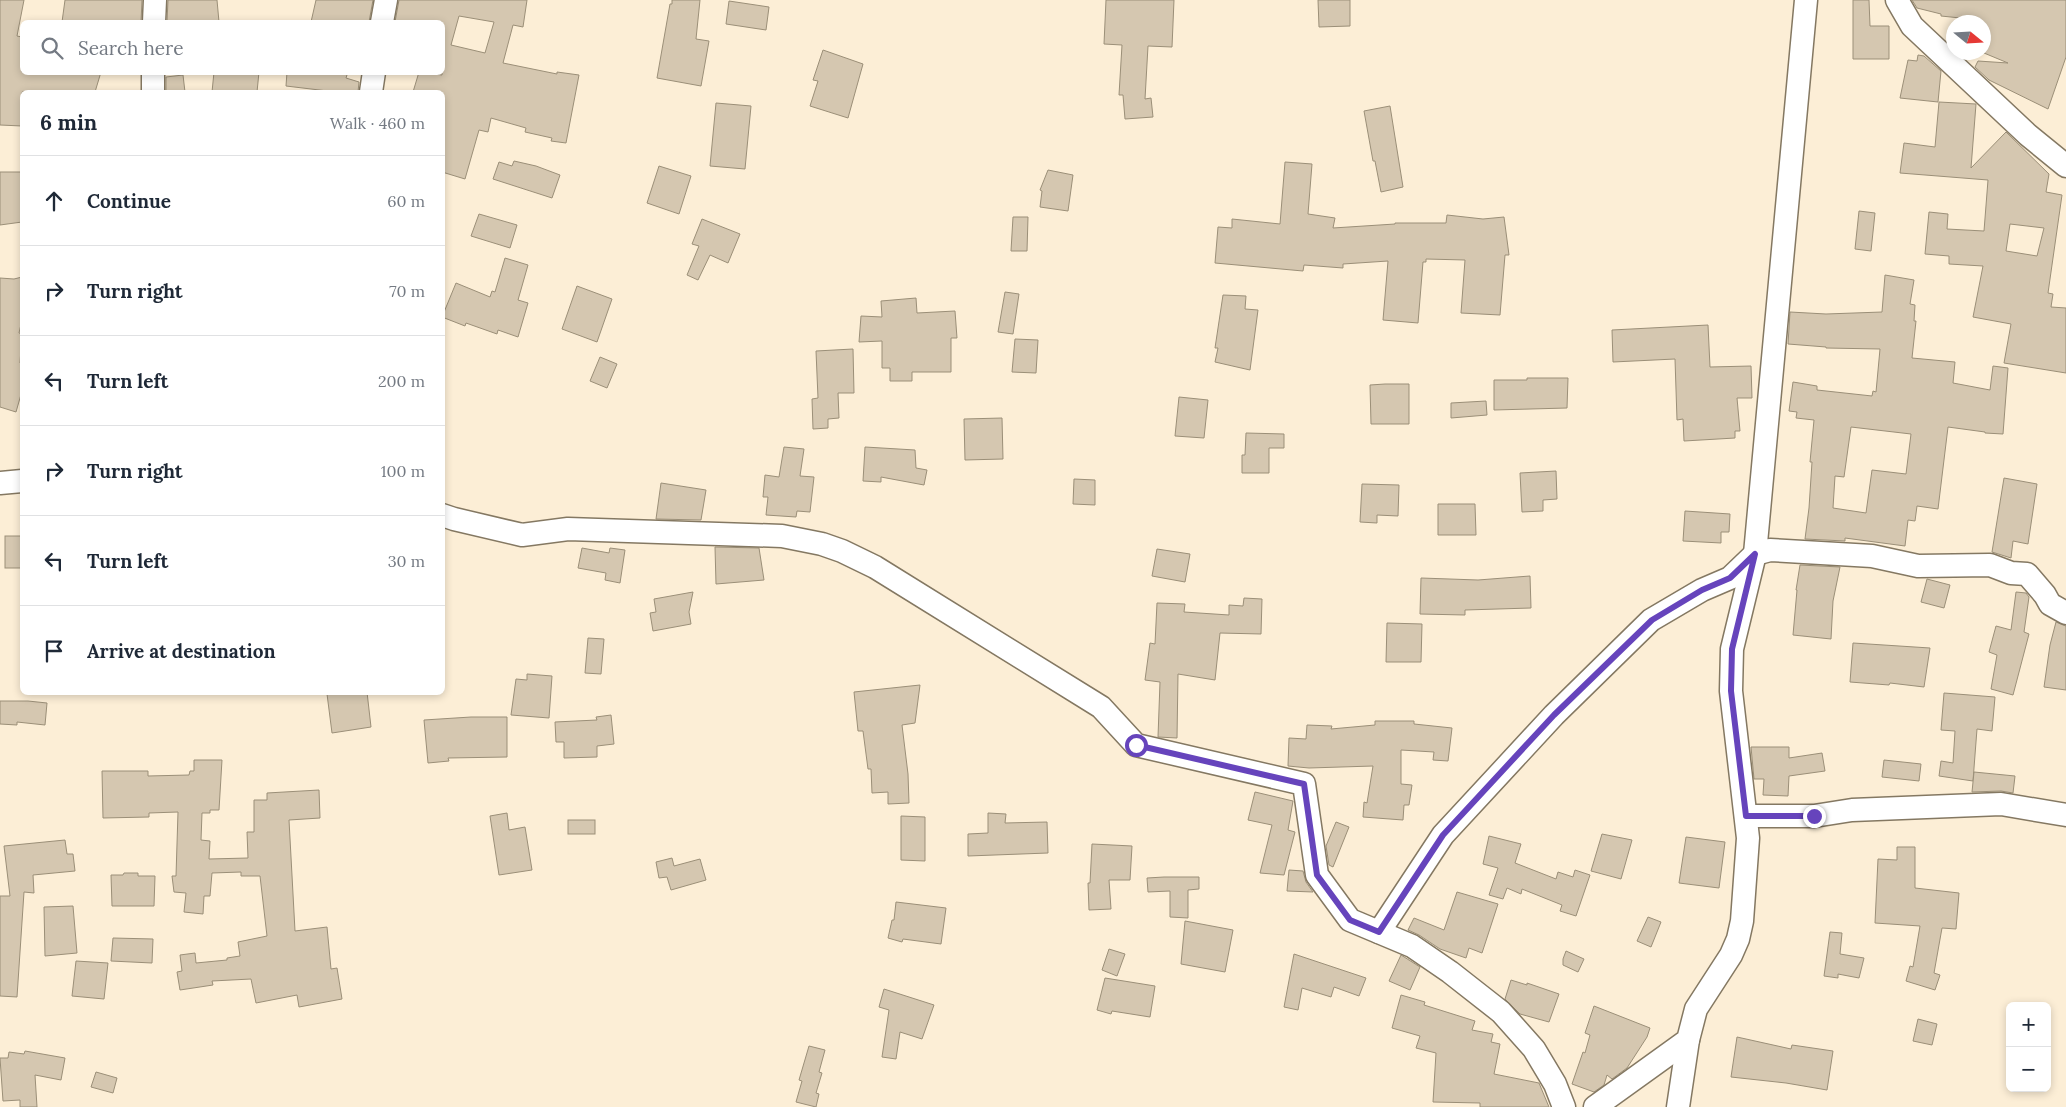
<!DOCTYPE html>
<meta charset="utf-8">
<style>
:root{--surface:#fff;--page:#f2f2f3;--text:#1f2937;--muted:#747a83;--line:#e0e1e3}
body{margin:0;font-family:Lora,serif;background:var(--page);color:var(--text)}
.controls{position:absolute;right:15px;bottom:15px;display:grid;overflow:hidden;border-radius:8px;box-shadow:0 2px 8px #0003}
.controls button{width:45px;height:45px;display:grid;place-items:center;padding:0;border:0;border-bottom:1px solid var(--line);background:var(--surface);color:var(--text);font:25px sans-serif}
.compass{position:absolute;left:1946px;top:15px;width:45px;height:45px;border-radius:50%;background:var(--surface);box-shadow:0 2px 8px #0003;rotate:108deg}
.stop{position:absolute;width:15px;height:15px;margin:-11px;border:4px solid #6644bc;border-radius:50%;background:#fff}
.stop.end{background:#6644bc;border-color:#fff;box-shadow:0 1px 5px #0008}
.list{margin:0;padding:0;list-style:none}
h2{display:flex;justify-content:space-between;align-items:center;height:65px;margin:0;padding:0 20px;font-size:21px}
h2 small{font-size:16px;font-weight:400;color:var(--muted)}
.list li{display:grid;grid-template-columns:32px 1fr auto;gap:15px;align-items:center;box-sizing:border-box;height:90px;padding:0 20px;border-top:1px solid var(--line)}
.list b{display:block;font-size:19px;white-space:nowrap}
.list em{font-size:16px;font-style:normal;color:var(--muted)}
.icon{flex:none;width:28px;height:28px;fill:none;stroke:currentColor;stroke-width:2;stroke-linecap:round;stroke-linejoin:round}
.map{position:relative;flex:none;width:2066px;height:1107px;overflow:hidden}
.search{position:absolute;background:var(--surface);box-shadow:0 2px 8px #0003;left:20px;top:20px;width:425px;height:55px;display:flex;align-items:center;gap:12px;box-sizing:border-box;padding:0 18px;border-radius:8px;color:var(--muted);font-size:19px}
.panel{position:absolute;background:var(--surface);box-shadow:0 2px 8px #0003;left:20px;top:90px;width:425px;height:605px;border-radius:8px}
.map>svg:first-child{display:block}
</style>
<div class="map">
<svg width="2066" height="1107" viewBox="0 0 2066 1107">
<rect width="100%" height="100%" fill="#fceed6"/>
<g fill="#d5c7b0" stroke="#9b8f78" fill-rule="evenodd">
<path d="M0,0h24l-7,36 5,1v35h79l-6,20h-73v34l-22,-1z"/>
<path d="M65,0h77l-1,22h-79z"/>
<path d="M168,0h49l2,22h-52z"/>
<path d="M316,0h57l-4,22h-58z"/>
<path d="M399,0h128l-4,27 -10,-2 -10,38 54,11v-2l22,3 -13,68 -15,-2 1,-3 -27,-6 1,-4 -35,-10 -3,14 -9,-2 -14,49 -23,-7v-80h-29l6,-20 23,3v-53h-47zM459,16l35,6 -9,31 -34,-8z"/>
<path d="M672,0h28l-4,39 13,2 -8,45 -44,-8 13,-74h2z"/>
<path d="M1106,0h68l-2,47 -24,-1 -3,53 6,-1 2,19 -28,2 -2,-24h-4l3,-50 -18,-1z"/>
<path d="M1318,0h32v26l-31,1z"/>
<path d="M1853,0h16l1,26h19v33h-36z"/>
<path d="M1912,0h154v57l-18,52 -59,-29 -14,-13 3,-6 30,2 -24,-10v-31h-6l2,-2 -39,-4v-2l-24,-6z"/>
<path d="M729,1l40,6 -3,23 -40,-6z"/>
<path d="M823,50l40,14 -15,54 -38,-12 8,-25 -5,-1z"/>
<path d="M1918,55l6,1 17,15 -3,31 -38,-4 8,-38 9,1z"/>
<path d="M214,72h45l-2,20h-45z"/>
<path d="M287,72h52l8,3 -1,3 13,4 -1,10h-22l-50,-6z"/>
<path d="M183,75l2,17h-19v-15z"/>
<path d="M1939,102l37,2 -5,64 35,-36 43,42 -3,18 16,3 -14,98 5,1 -2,13 15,1v65l-62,-10 7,-39 -38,-7 10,-51 -34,-2v-8l-24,-2 4,-42 19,2 -1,15 37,2 4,-51 -88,-7 4,-30 31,4zM2010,224l34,4 -7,28 -31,-5z"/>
<path d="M716,103l35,3 -6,63 -35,-3z"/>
<path d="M1390,106l13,81 -22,5 -6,-31h-2l-9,-50z"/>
<path d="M514,161l22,5 24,9 -8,23 -59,-19 6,-17 13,4z"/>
<path d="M1285,162l27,2 -4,50 27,4 -2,10 62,-4v-1h51l1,-8 36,4 21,-2 5,38h-4l-5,60 -39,-2 4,-53 -39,-1v3h-3l-5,61 -35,-3 5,-59 -45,3v4l-39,-3 -1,6 -88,-8 3,-36 14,1v-9l48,5z"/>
<path d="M659,166l32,10 -12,38 -32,-11z"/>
<path d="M1048,170l25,5 -5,36 -28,-4 2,-16 -2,-1z"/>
<path d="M0,172h22v50l-22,3z"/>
<path d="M1859,211l16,2 -4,38 -16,-2z"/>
<path d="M479,214l38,11 -7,23 -39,-12z"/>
<path d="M1013,217h15l-1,34h-16z"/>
<path d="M702,219l38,15 -12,29 -18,-8 -12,25 -11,-5 12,-29 -7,-2z"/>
<path d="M505,258l23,7 -10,35 10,3 -10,34 -20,-7 -1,4 -31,-11 -1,3 -23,-9 14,-34 34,14 2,-6 3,1z"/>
<path d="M1885,275l29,5 -4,24 5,1 -1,16h2l-4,37 43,4 -2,21 37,7 3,-24 15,2 -5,66 -18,-1v-1l-37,-5 -10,82 -21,-3 -2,15 -7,-1 -3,26 -60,-8v3l-40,-2 4,-31 3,-46h-2l4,-42 -18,-2 1,-6 -8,-1 4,-29 24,4v4l55,6 1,-5 3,1 4,-43 -54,-1v-1l-38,-3 2,-32 36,2 56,-2zM1851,427l60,7 -5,40 -34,-4 -6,43 -33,-5 2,-32 9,1z"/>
<path d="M22,277v43l-3,13 3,1 -2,29 2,1v27l-6,21 -16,-5v-129l14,1z"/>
<path d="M577,286l35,13 -15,43 -35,-13z"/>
<path d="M1005,292l14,2 -6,40 -15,-2z"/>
<path d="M1223,295l23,1 -1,13 13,1 -8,60 -35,-8 3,-14h-3z"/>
<path d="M916,298l1,15 38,-2 2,27h-6v34h-39v9h-22v-13h-8v-27l-23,1 2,-26 21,1 -1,-16z"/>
<path d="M1708,325l2,42 41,-1 1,32h-15l3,33h-5v7l-51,3 -1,-22 -6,1 -2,-61 -62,3 -1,-32z"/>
<path d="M1015,339l23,1 -2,33 -24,-1z"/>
<path d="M853,349l1,44h-16l1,25 -11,1v9l-15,1 -1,-30 6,-1 -2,-47z"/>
<path d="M600,357l17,7 -10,24 -17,-7z"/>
<path d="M1527,378h41l-1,30 -73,2v-30h33z"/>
<path d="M1385,384h24v40h-38l-1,-39z"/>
<path d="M1179,397l29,3 -4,38 -29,-2z"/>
<path d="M1486,401l1,14 -36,3v-15z"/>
<path d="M1002,418l1,41 -38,1 -1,-41z"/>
<path d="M1246,433l38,1v14h-15v25h-27v-18h3z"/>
<path d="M784,447l20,2 -4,27 14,1 -4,35 -13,-1 -1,6 -30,-2 2,-18h-5l2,-22 14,2z"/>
<path d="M865,447l50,3 1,18 11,2 -3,15 -43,-8v5l-18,-1z"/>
<path d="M1556,471l1,28 -14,1v11l-21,1 -2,-39z"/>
<path d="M2004,478l33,6 -9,60 -15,-3 -2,17 -19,-6z"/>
<path d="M1074,479l21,1v25l-22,-1z"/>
<path d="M661,483l45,7 -5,30 -45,-1z"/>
<path d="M1362,484l37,1 -1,31 -21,-1v8l-17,-1z"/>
<path d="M1438,504h37l1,31h-38z"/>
<path d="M1685,511l45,3 -1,18h-8v11l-38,-2z"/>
<rect x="5" y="536" width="17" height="32"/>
<path d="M715,547l44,1 5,32 -48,4z"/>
<path d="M582,548l27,5 1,-5 15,2 -5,33 -15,-3 1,-7 -28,-5z"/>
<path d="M1157,549l33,5 -5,28 -33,-6z"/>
<path d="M1800,565l40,2 -7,34 -2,38 -38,-4 4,-45h-1z"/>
<path d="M1530,576l1,32 -66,2v5l-45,-1 1,-36 57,2z"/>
<path d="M1927,579l23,6 -6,23 -23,-6z"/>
<path d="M693,592l-4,20 2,12 -38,7 -3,-18 6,-1 -2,-13z"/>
<path d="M2016,592l10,1 3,4 -5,35 5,2 -16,61 -22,-6 6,-34 -8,-3 7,-26 15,4z"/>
<path d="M1244,598l18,1 -1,35 -41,-1 -5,47 -37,-6 -1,64 -19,-1 2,-55 -15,-2 5,-37 5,1 2,-41 28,1 -1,8 45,3v-10l14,1z"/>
<path d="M2056,622l10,4v64l-22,-3 6,-42z"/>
<path d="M1387,623l35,1 -1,38h-35z"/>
<path d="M588,638l16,1 -3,35 -16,-1z"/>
<path d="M1853,643l77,5 -6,39 -34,-4 -1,2 -39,-3z"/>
<path d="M527,674l25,2 -3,42 -38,-3 5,-36 11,1z"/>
<path d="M920,685l-5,38 -13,2 6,49 1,29 -21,1v-12l-16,1 -1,-24h-3l-5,-38h-5l-4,-39z"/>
<path d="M338,692h29l4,35 -39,6 -5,-39z"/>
<path d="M1944,693l51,4 -3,34 -15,-2 -4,52 -34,-5 2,-15 12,2 2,-32 -14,-1z"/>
<path d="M0,701h28l19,2 -2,22 -28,-3v3l-17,-1z"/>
<path d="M611,715l3,29 -17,2v11l-33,1v-16h-8l-1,-20 42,-2 -1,-3z"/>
<path d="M471,717h36v40l-59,1 1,3 -21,2 -4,-43z"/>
<path d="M1375,721h39v3l38,4 -4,33 -15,-1 1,-8 -33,-2v34l11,1 -3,20h-5l-1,15 -40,-3 1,-15 3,1 6,-37 -64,2 -21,-2 1,-28 17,1 1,-14 25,1 -1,3 44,-4z"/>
<path d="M1751,747h38v11l33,-5 3,18 -36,5 -1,20 -25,-1 1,-16h-10z"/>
<path d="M194,760h28l-3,50h-9v3h-8l-1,27 9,1 -1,18 39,-1 -1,-26h7v-32h13v-7l52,-3 1,28 -31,2 6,111 32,-4 4,42 6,-1 5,31 -43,8 -2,-12 -41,8 -5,-24 -39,2 1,4 -33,5 -3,-18 5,-1 -2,-16 15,-2 1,10 31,-3v-2l13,-2 -2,-14 29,-6 -7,-60h-19v-4l-29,1 -2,23h-6l-1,18 -19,-2 2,-19 -12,-1 -2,-16h4l2,-64 -29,1v4l-46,1 -1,-47h46v5l41,-1 1,-4h4z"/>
<path d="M1884,760l37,4 -2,17 -37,-4z"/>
<path d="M1974,772l41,4 -2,17 -12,-2 -29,1z"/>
<path d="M1255,792l38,9 -5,29 7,2 -11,43 -24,-2 12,-48 -24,-5z"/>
<path d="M507,813l2,17 16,-3 7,43 -33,5 -9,-59z"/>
<path d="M988,813l18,1 -1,9 42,-1 1,31 -80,3v-22l20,-1z"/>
<path d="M901,816l24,1v44l-24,-1z"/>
<rect x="568" y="820" width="27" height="14"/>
<path d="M1336,822l13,5 -16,40 -4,-2 -3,-19z"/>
<path d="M1602,834l30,6 -11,39 -30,-8z"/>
<path d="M1489,836l32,8 -6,19 41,16 2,-7 15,5 2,-7 15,5 -14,41 -16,-5 2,-6 -40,-16 -1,5 -14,-6 -4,11 -14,-4 9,-27 -15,-4z"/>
<path d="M1686,837l39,5 -6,46 -40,-5z"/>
<path d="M65,840l2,14h6l2,17 -42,4 1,18 -10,-1 -7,105 -17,-1v-100h10l-6,-50z"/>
<path d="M1092,844l40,2 -2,34h-21l2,29 -22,1 -1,-27h2z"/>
<path d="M1897,847h18v41l44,5 -3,36 -14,-1 -8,45 6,2 -5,15 -29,-9 4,-15 3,1 7,-41 -45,-3 3,-64 19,1z"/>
<path d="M672,858l2,8 26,-7 6,21 -35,10 -4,-13 -8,1 -3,-16z"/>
<path d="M1289,870l14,1 3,11 7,10 -26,-1z"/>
<path d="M124,873h14v3h17l-1,30h-42l-1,-31h12z"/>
<path d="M1164,877h35v12l-11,1v28l-18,-1v-26l-22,1 -1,-14z"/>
<path d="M1457,892l41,12 -16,49 -13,-5 -3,10 -26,-9 -21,-14 -11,-5 6,-12 30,12z"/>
<path d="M896,902l50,6 -5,36 -38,-5 -1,3 -14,-4 4,-18h2z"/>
<path d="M73,906l4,47 -32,3 -1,-49z"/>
<path d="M1648,917l13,5 -10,25 -14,-6z"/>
<path d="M1185,921l48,9 -8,42 -44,-8z"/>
<path d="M1830,932l12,1 -2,21 24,4 -5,20 -21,-4v4l-14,-2z"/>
<path d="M113,938l40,1 -1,24 -41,-2z"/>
<path d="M1109,949l16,5 -8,22 -15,-6z"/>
<path d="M1566,951l18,8 -6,13 -15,-7v-6z"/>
<path d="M1294,954l72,24 -7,18 -25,-9 -3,10 -29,-9 -4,22 -14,-3z"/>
<path d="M1401,955l19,12 -10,23 -21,-9z"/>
<path d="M76,961l32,2 -4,36 -32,-3z"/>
<path d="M1105,978l50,8 -5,31 -38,-6 -1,3 -14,-4z"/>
<path d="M1511,980l16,5v-2l32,11 -10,28 -29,-8 -15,-15z"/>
<path d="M884,989l50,16 -12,34 -22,-7 -4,27 -14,-2 7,-47 -10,-3z"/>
<path d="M1401,995l24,7 -1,3 51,16 -3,9 21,4 -2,8 9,2 -6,30 45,9 10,24h-69v-4l-47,-1 3,-49 -20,-5 4,-12 -28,-8z"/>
<path d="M1594,1006l56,22 -3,9 -20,31 -15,11 -5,-4 -3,10 -10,7 -22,-8 11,-32 2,1 5,-18 -5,-2z"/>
<path d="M1918,1019l19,5 -5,21 -19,-4z"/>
<path d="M1737,1037l54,12 1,-4 41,6 -6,39 -41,-7 -55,-6z"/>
<path d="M809,1046l16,4 -6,22 3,1 -6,20 3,1 -3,13 -20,-5 6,-21 -3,-1z"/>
<path d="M25,1051l40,7 -4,22 -26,-5 2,32h-17v-7l-17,1 -3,-43h8l1,-6 15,2z"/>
<path d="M96,1072l21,6 -4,15 -22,-6z"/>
</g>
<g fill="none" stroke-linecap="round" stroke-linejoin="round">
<g stroke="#847862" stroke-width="25">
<g id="minor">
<path d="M1897,0l15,26 116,109 38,31"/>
<path d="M154,22l1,-22"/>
<path d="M382,22l4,-22"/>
<path d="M153,92v-20"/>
<path d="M371,92l3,-20"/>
<path d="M0,483l22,-2"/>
<path d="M442,515l12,4 68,16 46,-6 214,7 40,8 20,7 33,16 226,140 35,38 168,39 13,91 33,45 62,26 38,26 51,40 33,37 21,35 9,23"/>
<path d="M1746,816h68l38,-6 149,-6 65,11"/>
<path d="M1379,932l64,-97 111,-120 97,-95 51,-30 28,-12 25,-24 15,-4 102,6 46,10 72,-1 21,8 16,1 18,21 5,9 16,9"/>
<path d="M1595,1107l93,-67 8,-31 35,-54 7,-16 4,-18 6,-83 -17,-147 1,-42 23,-95 51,-554"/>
<path d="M1678,1107l10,-67"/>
</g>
</g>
<use href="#minor" stroke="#fff" stroke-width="22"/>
</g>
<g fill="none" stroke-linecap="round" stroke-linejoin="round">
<path stroke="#6644bc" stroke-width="6" d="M1136,745l168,39 13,91 33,45 29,12 64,-97 111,-120 98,-95 50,-30 28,-12 25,-24 -23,95 -1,42 15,125h68"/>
</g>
</svg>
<div class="controls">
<button>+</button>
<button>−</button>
</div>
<svg class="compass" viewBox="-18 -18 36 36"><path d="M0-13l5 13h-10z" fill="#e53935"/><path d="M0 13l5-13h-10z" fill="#747a83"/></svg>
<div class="stop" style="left:1136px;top:745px"></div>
<div class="stop end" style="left:1814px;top:816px"></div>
<div class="search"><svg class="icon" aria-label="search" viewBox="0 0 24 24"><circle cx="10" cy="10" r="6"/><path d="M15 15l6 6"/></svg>Search here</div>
<section class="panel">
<h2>6 min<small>Walk · 460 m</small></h2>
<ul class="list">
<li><svg class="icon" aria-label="ahead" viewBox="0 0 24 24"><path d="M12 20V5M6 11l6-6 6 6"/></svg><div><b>Continue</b></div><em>60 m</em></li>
<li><svg class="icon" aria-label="right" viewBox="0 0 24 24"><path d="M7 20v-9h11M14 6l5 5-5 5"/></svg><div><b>Turn right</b></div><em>70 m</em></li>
<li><svg class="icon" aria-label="left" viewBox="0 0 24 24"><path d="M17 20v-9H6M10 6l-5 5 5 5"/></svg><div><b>Turn left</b></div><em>200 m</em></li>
<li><svg class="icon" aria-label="right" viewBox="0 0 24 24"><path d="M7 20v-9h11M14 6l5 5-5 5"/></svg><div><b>Turn right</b></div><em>100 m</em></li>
<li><svg class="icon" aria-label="left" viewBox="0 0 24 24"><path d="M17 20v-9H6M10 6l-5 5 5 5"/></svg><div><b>Turn left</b></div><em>30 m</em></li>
<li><svg class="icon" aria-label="arrive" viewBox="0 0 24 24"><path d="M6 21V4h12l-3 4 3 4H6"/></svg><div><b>Arrive at destination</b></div></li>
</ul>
</section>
</div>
